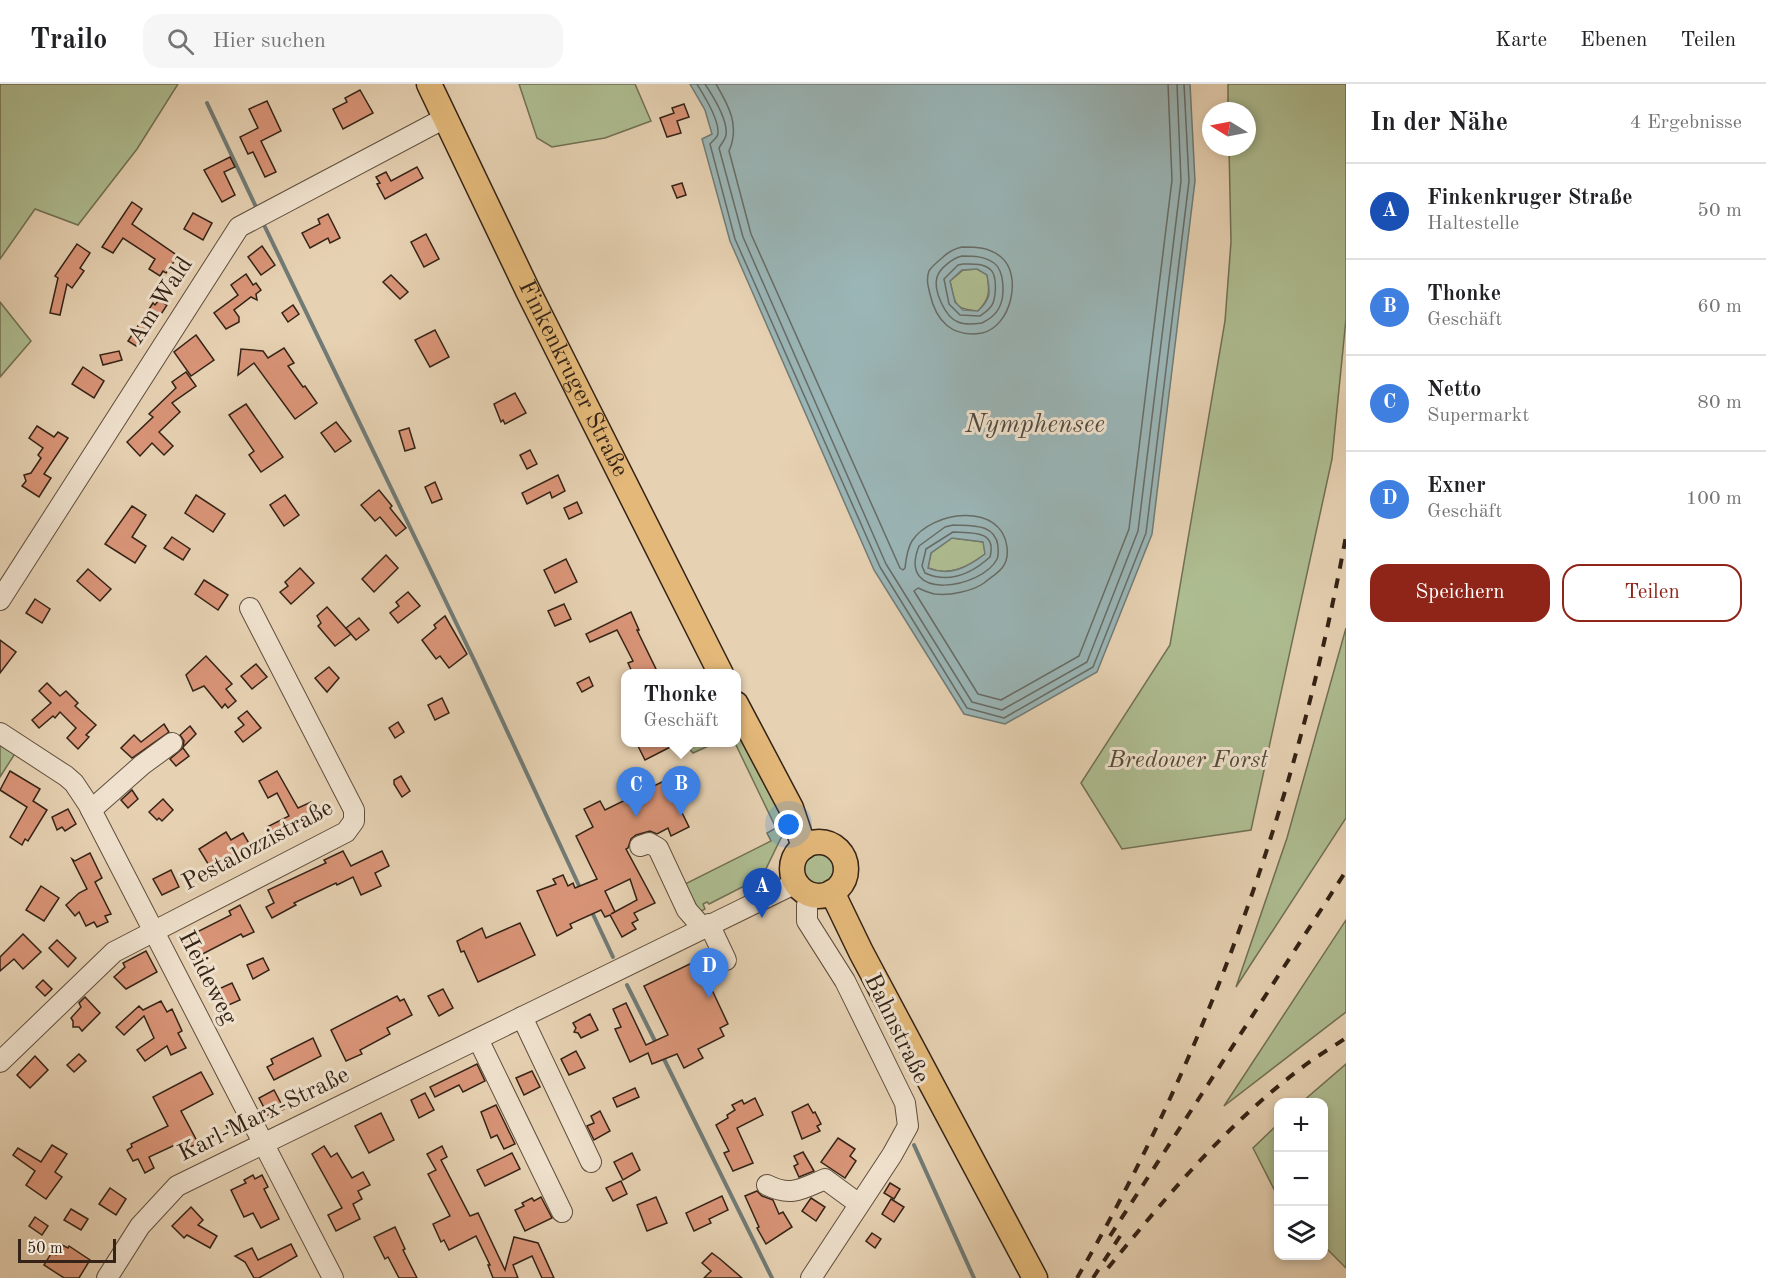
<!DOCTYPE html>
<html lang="de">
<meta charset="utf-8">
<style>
:root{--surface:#fff;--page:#f6f6f6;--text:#202124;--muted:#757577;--line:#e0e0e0;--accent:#8f2418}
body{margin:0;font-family:"Old Standard TT",serif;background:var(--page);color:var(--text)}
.controls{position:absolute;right:18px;bottom:18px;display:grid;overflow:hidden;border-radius:12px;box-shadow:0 3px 9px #0003}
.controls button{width:54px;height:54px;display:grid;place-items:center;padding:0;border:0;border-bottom:2px solid var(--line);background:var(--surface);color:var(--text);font:30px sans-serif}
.compass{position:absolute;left:1202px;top:18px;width:54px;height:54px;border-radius:50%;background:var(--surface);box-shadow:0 3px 9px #0003;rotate:280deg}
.scale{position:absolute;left:18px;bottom:15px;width:98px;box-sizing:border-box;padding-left:6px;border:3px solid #342316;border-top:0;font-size:16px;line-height:21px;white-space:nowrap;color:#342316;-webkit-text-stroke:4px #efe1cd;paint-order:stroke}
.you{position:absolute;left:789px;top:741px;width:21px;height:21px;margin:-15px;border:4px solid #fff;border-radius:50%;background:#1a73e8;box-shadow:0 0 0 9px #1a73e833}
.badge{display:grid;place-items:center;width:39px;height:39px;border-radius:50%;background:var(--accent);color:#fff;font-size:20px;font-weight:700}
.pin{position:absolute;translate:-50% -50px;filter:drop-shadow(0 2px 3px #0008)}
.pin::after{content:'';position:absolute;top:32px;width:21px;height:18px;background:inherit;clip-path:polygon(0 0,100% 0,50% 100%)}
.popup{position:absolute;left:621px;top:585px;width:120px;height:78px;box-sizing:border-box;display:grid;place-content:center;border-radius:12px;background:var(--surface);filter:drop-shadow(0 2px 4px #0005);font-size:20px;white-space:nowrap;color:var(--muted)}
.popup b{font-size:22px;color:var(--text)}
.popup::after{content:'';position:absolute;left:50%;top:100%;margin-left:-12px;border:12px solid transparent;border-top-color:var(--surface)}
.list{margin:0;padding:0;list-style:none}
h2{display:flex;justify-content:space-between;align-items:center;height:78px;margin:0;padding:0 24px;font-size:26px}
h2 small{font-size:20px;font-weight:400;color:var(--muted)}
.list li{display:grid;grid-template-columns:39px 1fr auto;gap:18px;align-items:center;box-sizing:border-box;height:96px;padding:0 24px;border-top:2px solid var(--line)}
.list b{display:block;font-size:22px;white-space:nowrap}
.list p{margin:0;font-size:20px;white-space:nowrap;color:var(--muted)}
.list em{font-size:20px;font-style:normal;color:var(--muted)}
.actions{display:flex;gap:12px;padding:18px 24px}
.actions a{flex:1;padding:14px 0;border:2px solid var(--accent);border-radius:18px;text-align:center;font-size:21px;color:var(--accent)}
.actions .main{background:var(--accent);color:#fff}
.icon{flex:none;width:33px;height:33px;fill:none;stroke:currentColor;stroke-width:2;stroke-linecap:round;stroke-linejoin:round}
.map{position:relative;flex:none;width:1346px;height:1194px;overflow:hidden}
header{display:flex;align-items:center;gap:36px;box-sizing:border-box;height:84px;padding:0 30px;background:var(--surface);border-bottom:2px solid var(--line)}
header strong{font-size:28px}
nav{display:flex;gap:33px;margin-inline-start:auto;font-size:21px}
.search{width:420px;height:54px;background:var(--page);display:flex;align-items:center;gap:15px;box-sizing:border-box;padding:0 21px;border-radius:18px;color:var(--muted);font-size:22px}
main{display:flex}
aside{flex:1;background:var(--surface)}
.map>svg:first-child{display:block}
</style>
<header>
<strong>Trailo</strong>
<div class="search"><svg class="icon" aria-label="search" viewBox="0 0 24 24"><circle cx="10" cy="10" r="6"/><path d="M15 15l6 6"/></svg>Hier suchen</div>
<nav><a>Karte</a><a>Ebenen</a><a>Teilen</a></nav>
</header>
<main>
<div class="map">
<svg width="1346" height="1194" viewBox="0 0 1346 1194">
<rect width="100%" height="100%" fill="#e6d1b2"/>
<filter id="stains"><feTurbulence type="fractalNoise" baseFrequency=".00333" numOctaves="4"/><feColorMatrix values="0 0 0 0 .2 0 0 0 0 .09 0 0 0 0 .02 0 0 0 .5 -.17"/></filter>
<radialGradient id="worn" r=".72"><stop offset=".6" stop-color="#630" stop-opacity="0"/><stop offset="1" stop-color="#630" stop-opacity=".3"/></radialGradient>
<g fill="#aebd91" stroke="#717054" stroke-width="1.5">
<path d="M0,0H178L137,65L78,141L35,125L0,175Z"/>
<path d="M519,0H635L651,37L605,54L552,63L537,54Z"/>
<path d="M1228,0H1346V235L1332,375L1251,746L1122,765L1081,699L1170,561L1225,237L1231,158L1229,63H1247V27H1228Z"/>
<path d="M977,185L987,190C990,207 990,215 978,227C953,225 955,220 950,197L963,186Z"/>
<path d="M0,218L31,257L0,293Z"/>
<path d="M952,454L984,458L985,470C967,483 950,493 928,484L931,469Z"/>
<path d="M1346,544V734L1236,903L1287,754Z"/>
<path d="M737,637L793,744L781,754L762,793L709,820L707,818L703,820L705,825L700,828L685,800L771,757L767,749L776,744L735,659L736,658Z"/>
<path d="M0,658L16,668L0,693Z"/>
<path d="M691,659V658L715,659L693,669L687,662Z"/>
<circle cx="819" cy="786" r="20"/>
<path d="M1346,836V928L1224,1022Z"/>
<path d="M1346,980V1184L1324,1162V1018H1302Z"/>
<path d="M1278,1040V1113L1253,1064Z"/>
</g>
<path fill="#9ab5b6" stroke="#717b76" stroke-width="1.5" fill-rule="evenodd" d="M690,0H1190L1195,97L1152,450L1097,588L1005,640L964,630L874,486L730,157L702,55L712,50L705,26ZM977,185L987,191C990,208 992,214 978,227L963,226L955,218L950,197L962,186ZM952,454L983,458L985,470C968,483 950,493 928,484L931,469Z"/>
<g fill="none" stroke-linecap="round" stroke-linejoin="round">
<g stroke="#676c66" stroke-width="1.5">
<path d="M697,0C704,12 719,35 718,49C718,54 712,57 710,60L735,155L880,483L967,624L1004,634L1093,583L1146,449L1189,97L1184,0"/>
<path d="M705,0C713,12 728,37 726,51C725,56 721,60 719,64L743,153L886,480L972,618L1002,626L1087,578L1138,447L1181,97L1177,0"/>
<path d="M716,0C729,22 740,42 729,67L751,150L900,484L903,486L905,484C906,475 907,465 912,457C931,427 1001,417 1007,463C1008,471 1007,478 1002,484C997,490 990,494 984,499C973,507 949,512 935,510C929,509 923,506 918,504L914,507L978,610L1001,616L1079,572L1129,445L1172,96L1168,0"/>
<path d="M962,163C976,163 989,163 1001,173C1023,191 1011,243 982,249C952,254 936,237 930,210C928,202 926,195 929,187C932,182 937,178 942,174C948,168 953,165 962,163Z"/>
<path d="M962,172C974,172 984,172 994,179C1005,187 1005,213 999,224C996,230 988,236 982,239C975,240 965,241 958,238C945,233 933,206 937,193C940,184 953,174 962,172Z"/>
<path d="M963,180C972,180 983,179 991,186C997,192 996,211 993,219C991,225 984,229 980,232L960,231L949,220L944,195L958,181Z"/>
<path d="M953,441C971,442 995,439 998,462C998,466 999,471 997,475C983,504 896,520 919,462L945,443Z"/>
<path d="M953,448C972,449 997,446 990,473C971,490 949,500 925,489L922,482L926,465Z"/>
</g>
<g stroke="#717b76" stroke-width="4">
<path d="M207,19L256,123"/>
<path d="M265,143L476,580L581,806"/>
<path d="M591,826L613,873"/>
<path d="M627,901L656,959"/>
<path d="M662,971L772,1194"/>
<path d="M914,1061L974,1194"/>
</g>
</g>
<g fill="#d99477" stroke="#342316" stroke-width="1.5" fill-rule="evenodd">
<path d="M360,6L373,29L343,45L333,25L347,18L345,14Z"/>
<path d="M267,17L281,47L261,57L276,88L265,93L253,68L248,70L240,53L258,44L249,25Z"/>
<path d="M684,20L689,33L677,37L681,49L667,53L660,34L674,29L672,24Z"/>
<path d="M230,73L235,83L224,88L235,111L222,118L204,86Z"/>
<path d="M417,83L423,94L385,115L377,100L380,99L376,93L386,88L391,97Z"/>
<path d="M682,99L686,111L677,114L672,102Z"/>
<path d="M132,118L142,125L132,140L178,172L166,189L163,187L160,192L149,185L155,175L123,154L113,169L102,163Z"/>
<path d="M193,129L212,139L203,156L184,145Z"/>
<path d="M328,130L340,154L330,159L328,154L310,164L302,149L320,140L318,135Z"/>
<path d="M426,150L439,175L424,183L411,158Z"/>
<path d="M77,160L90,169L80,184L84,187L72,204L67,200L60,231L50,229L58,194L55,192Z"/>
<path d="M262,162L275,181L261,191L248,173Z"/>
<path d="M246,190L253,201L256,199L261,206L256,210L257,216L251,213L234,226L239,233V238L226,245L214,229L238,211L231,201Z"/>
<path d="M391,191L408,208L400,215L383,198Z"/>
<path d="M159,216L167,221L156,238L153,236L136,262L128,257L153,219L155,221Z"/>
<path d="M293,221L299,230L288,238L282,229Z"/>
<path d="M435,246L449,273L430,283L415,256Z"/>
<path d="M196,251L214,276L191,292L174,268Z"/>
<path d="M284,264L294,279L288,282L303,303L305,302L317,319L295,335L254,279L238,291L241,265L263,267L268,274Z"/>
<path d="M119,267L122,276L103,281L100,271Z"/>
<path d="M83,283L104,297L94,314L72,300Z"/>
<path d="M186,288L196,302L172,319L180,328L159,348L173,362L164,371L152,359L140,372L127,358L153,333L149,330L176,304L172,298Z"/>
<path d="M515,309L526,329L505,340L503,336L501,338L494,320Z"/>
<path d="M246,320L283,373L261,388L249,371L254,367L229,331Z"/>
<path d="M336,338L351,357L335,368L321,349Z"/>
<path d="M37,342L54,353L58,348L68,354L44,390L51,394L39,413L22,402L26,397L24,391L31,389L41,374L38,371L43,364L29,354Z"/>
<path d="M409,344L415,364L405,367L399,347Z"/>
<path d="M530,366L537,380L527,385L520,371Z"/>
<path d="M558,391L565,407L552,414L550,408L527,420L522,409Z"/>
<path d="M435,398L442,415L432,419L425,403Z"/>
<path d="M379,406L392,422L390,424L406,444L396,452L380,433L375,437L361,421Z"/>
<path d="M196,411L225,430L213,448L185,429Z"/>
<path d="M285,411L299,431L284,442L270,421Z"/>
<path d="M577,418L582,429L569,435L564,424Z"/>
<path d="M132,422L146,431L132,453L146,462L135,479L105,460Z"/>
<path d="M172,453L190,465L183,476L164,464Z"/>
<path d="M386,471L398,484L374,508L362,495Z"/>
<path d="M566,475L577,498L555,509L544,486Z"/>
<path d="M300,484L314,499L291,520L280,508L288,502L285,498Z"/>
<path d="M88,485L111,505L100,517L77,497Z"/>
<path d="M204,496L228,511L218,526L195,510Z"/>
<path d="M408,508L420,522L398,539L390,529L399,522L396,518Z"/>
<path d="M35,515L50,525L42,539L26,529Z"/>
<path d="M564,520L571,535L555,542L548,527Z"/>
<path d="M327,523L351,550L335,562L318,542L321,539L317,532Z"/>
<path d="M631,528L639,546H637L656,585L647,590H633L628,579L633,577L617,546L590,558L586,550Z"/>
<path d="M445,532L467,570L449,584L440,572L436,575L422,556L436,544L434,541Z"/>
<path d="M359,534L369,546L356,556L346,544Z"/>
<path d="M0,556L16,568L0,589Z"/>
<path d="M206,572L232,600L226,605L236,617L228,624L225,620L222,624L204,602L193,607L186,591Z"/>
<path d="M256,580L267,593L252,605L241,592Z"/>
<path d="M329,583L339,594L327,608L315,594Z"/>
<path d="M589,593L593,602L582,608L577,599Z"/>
<path d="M47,599L60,612L66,607L78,619L75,622L96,641L86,651L89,653L78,665L67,654L76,644L60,628L55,634L53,632L39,644L32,636L51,619L39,607Z"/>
<path d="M442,614L449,629L435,636L428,621Z"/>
<path d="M247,627L261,644L243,658L235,648L244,641L238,634Z"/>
<path d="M398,638L404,648L395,654L389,644Z"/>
<path d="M164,640L169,648L132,674L121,664L134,651L141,658Z"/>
<path d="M190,642L196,650L183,663L184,657L180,651Z"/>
<path d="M636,658H680L645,676Z"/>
<path d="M183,664L189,672L176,682L170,675Z"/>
<path d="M10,687L40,705L33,717L47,726L28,757L25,755L22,761L10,753L27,723L0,706Z"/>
<path d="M277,687L298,724L311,718L324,724L328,731L292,749L293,751L272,762L262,761L270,748L267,743L289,732L277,709L268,714L259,697Z"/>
<path d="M401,692L410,707L402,713L394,700V696Z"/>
<path d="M666,696L689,743L671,752L668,744L657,750L650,747L636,751L631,755L628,764L626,765L655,819L634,829L638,836L632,839L636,845L622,853L610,831L605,833L601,826L570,840L572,844L557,852L537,807L556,800L553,795L563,791L568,802L573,799L575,804L597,795L576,752L593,743L584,725L600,717L605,726ZM630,795L637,816L611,830L615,828L605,807Z"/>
<path d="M132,706L138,715L128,724L121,716Z"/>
<path d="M163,715L173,726L162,737L159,734L157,736L149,728Z"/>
<path d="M68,725L76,740L65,747L62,743L57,746L52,733Z"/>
<path d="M226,748L231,756L243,749L254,768L245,773L241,765L210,783L199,765Z"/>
<path d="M343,767L351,782L382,767L389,782L375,789L381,802L361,811L353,793L337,801L336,799L294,819L296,821L272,834L266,823L274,819L268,806L326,779L324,776Z"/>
<path d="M90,769L102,794L95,798L111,830L105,832L108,838L97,843L94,838L86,842L79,828L75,832L66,821L79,809L87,805L72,775L75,777Z"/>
<path d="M171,786L179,803L162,811L153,795Z"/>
<path d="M41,802L59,814L44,837L26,826Z"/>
<path d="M240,821L254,848L243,853L241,850L193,875L183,855L231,831L229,827Z"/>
<path d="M520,839L535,871L478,898L464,867L461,868L457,857L482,844L486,854Z"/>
<path d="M23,850L41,868L23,885L14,875L0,887V873Z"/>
<path d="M57,856L76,874L68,883L49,864Z"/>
<path d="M146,867L157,888L126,905L114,893L125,883L123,879Z"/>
<path d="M263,874L269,886L253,895L247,881Z"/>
<path d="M698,876L728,940L720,944L724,952L698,965L703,974L684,984L677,970L652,980L648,969L630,978L615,945L621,943L613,925L626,919L646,961L668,951L644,902Z"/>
<path d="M43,896L52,905L45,912L36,903Z"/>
<path d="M232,899L240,916L222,924L214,907Z"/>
<path d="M443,905L453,924L439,932L428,912Z"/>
<path d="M397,912L400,917L404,915L412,931L387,944L390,950L360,966L362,970L346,977L331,946Z"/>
<path d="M85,913L100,929L82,947L79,943H73V937L71,934L81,923L79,919Z"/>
<path d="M161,917L167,928L172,925L182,947L178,949L186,964L171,971L167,962L145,977L137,966L154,954L144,932L124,951L116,943L139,922L143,926Z"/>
<path d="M590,930L598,946L581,954L578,949L574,948L576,944L573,939Z"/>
<path d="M313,954L321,972L274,996L267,983L273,980L271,975Z"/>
<path d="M576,967L585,984L569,991L561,975Z"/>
<path d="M79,970L86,977L74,988L67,981Z"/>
<path d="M35,972L48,986L30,1004L17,991Z"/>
<path d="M477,980L485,997L463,1008L459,1001L435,1013L430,1003Z"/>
<path d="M532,987L540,1003L524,1011L516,994Z"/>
<path d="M201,988L213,1010L181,1027L198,1059L181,1068L177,1060L149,1073L154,1084L145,1089L138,1075L133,1077L127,1066L132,1063L131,1060L168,1042L153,1013Z"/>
<path d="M635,1004L639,1013L617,1023L613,1014Z"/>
<path d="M274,1006L284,1025L269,1033L259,1014Z"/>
<path d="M425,1009L434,1026L419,1034L411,1016Z"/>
<path d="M755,1014L763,1031L737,1044L753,1079L733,1087L724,1069L729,1067L716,1041L728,1034L727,1031L735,1026L732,1021L742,1016L744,1020Z"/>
<path d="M808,1020L813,1029L815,1028L821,1040L817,1042L820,1047L802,1055L792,1028Z"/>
<path d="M496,1021L515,1060L504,1065L497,1051L491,1054L481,1028Z"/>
<path d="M600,1027L610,1047L594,1056L587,1042L594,1039L591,1032Z"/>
<path d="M381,1029L394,1056L369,1069L355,1042Z"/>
<path d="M235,1036L240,1046L231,1051L226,1041Z"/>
<path d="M838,1054L855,1065L850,1072L856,1077L845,1094L821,1078Z"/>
<path d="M52,1061L67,1070L55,1088L62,1093L46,1115L26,1101L35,1087L13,1071L18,1064L41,1078Z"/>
<path d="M324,1062L331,1073L337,1069L352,1094L363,1088L370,1101L358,1107L362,1115L353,1120L360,1135L336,1147L328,1131L342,1124L312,1070Z"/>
<path d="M442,1062L447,1073L441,1076L470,1132L478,1129L505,1186L514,1153L538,1159L554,1194H542L532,1172L513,1181L518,1194H493L488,1181H490L476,1152L449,1166L444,1156L441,1158L433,1140L450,1132L428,1090L436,1086L427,1070Z"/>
<path d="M803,1068L814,1087L799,1093L794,1082L798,1080L794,1072Z"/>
<path d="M512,1069L520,1085L485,1102L477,1086Z"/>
<path d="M632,1069L640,1086L623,1096L614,1078Z"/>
<path d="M253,1091L255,1095L262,1091L268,1103L264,1105L279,1135L261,1144L253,1129L244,1133L231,1106L246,1099L244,1096Z"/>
<path d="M621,1097L627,1110L613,1117L606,1104Z"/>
<path d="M890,1099L900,1105L894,1115L884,1109Z"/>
<path d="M110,1104L126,1115L116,1131L99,1120Z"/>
<path d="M757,1107L762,1112L773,1116L779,1130L783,1128L792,1143L766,1160L757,1144L759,1143L745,1112Z"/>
<path d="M722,1112L728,1126L709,1135L711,1139L694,1147L686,1129Z"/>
<path d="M541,1113L552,1134L525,1147L515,1126L524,1122L522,1119L532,1114L534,1117Z"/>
<path d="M656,1113L667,1139L647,1147L637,1121Z"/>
<path d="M811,1114L825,1123L816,1137L802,1127Z"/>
<path d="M891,1115L904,1123L894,1138L882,1130Z"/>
<path d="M191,1123L203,1136L198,1141L217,1152L210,1164L187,1151L184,1154L172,1142Z"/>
<path d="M71,1125L88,1135L81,1146L64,1136Z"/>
<path d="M35,1133L48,1142L42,1151L29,1142Z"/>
<path d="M395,1143L405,1165L403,1166L417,1194H399L388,1173L385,1175L374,1153Z"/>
<path d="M872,1149L881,1155L875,1164L866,1157Z"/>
<path d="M291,1160L297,1172L259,1194H254L245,1178L235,1172L252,1164L258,1176Z"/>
<path d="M62,1161L68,1164L69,1162L90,1176L79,1194H64L44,1181L52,1168L56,1171Z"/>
<path d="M712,1169L720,1175L742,1194H704L711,1187L702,1179Z"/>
</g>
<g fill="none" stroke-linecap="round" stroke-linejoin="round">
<defs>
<g id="minor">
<path d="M0,516L239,143L445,34"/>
<path d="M0,649L66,692L74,699L88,720L333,1194"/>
<path d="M91,726L142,681L172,659"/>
<path d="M640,762L649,759L658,764L687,826L702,843"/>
<path d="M709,840L726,876"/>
<path d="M522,933L591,1078"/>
<path d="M478,955L562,1128"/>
<path d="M0,978L114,868L346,748L354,737V726L250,524"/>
<path d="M767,1101C791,1113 802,1105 825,1095L859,1120"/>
<path d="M107,1194L140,1142L177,1102L796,799"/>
<path d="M811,1194L892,1071L908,1042L905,1019L845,897L807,837V821L815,811"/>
</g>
<g id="major">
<path id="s1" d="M429,0L529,209L721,590"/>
<path d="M736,620L791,724L804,763"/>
<circle cx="819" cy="785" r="27"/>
<path d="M832,808L861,868L1035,1194"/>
</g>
</defs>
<use href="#minor" stroke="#604e3d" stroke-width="22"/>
<use href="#major" stroke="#342316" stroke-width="27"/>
<use href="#minor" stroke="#efe1cd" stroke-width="20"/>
<use href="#major" stroke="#e3b879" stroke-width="24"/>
<g stroke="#342316" stroke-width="4" stroke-dasharray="10 10" stroke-linecap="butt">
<path d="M1110,1152L1346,787"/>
<path d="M1108,1184C1166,1113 1226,1041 1300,985C1314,974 1331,964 1346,954"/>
<path d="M1077,1194C1210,965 1298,712 1346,452"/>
<path d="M1093,1194L1124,1146"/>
</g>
</g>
<g text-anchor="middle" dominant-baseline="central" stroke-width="6" stroke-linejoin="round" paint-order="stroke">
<g font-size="24" fill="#342316" stroke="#efe1cd">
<text transform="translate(161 217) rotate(-57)">Am Wald</text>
<text stroke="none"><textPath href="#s1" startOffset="328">Finkenkruger Straße</textPath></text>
<text transform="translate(258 762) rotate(-28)">Pestalozzistraße</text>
<text transform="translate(207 894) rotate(63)">Heideweg</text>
<text transform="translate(896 945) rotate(64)">Bahnstraße</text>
<text transform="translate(264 1031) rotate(-26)">Karl-Marx-Straße</text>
</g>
<g font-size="24" font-style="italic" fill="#524a35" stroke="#efe1cd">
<text x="1188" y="677">Bredower Forst</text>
</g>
<g font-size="26" font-style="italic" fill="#4e483e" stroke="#efe1cd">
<text x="1035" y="341">Nymphensee</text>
</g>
</g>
<rect width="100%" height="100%" filter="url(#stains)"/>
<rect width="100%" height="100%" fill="url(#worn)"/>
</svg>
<div class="controls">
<button>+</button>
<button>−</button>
<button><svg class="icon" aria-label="layers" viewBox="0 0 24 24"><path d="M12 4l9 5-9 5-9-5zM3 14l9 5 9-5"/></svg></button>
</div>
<svg class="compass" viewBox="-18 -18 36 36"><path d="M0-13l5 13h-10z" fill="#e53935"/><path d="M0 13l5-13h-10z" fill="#757577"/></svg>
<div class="scale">50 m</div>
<div class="you"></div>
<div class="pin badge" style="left:762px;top:834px;background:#1a4fb4">A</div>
<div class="pin badge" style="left:681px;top:732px;background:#3f7fe0">B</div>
<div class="popup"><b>Thonke</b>Geschäft</div>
<div class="pin badge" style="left:636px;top:733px;background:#3f7fe0">C</div>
<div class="pin badge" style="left:709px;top:914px;background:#3f7fe0">D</div>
</div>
<aside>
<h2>In der Nähe<small>4 Ergebnisse</small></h2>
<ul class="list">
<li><span class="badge" style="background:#1a4fb4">A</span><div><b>Finkenkruger Straße</b><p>Haltestelle</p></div><em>50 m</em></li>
<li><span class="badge" style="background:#3f7fe0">B</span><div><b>Thonke</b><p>Geschäft</p></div><em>60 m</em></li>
<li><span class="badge" style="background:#3f7fe0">C</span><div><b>Netto</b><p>Supermarkt</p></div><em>80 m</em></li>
<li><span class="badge" style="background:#3f7fe0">D</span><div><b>Exner</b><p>Geschäft</p></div><em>100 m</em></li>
</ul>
<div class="actions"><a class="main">Speichern</a><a>Teilen</a></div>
</aside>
</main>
